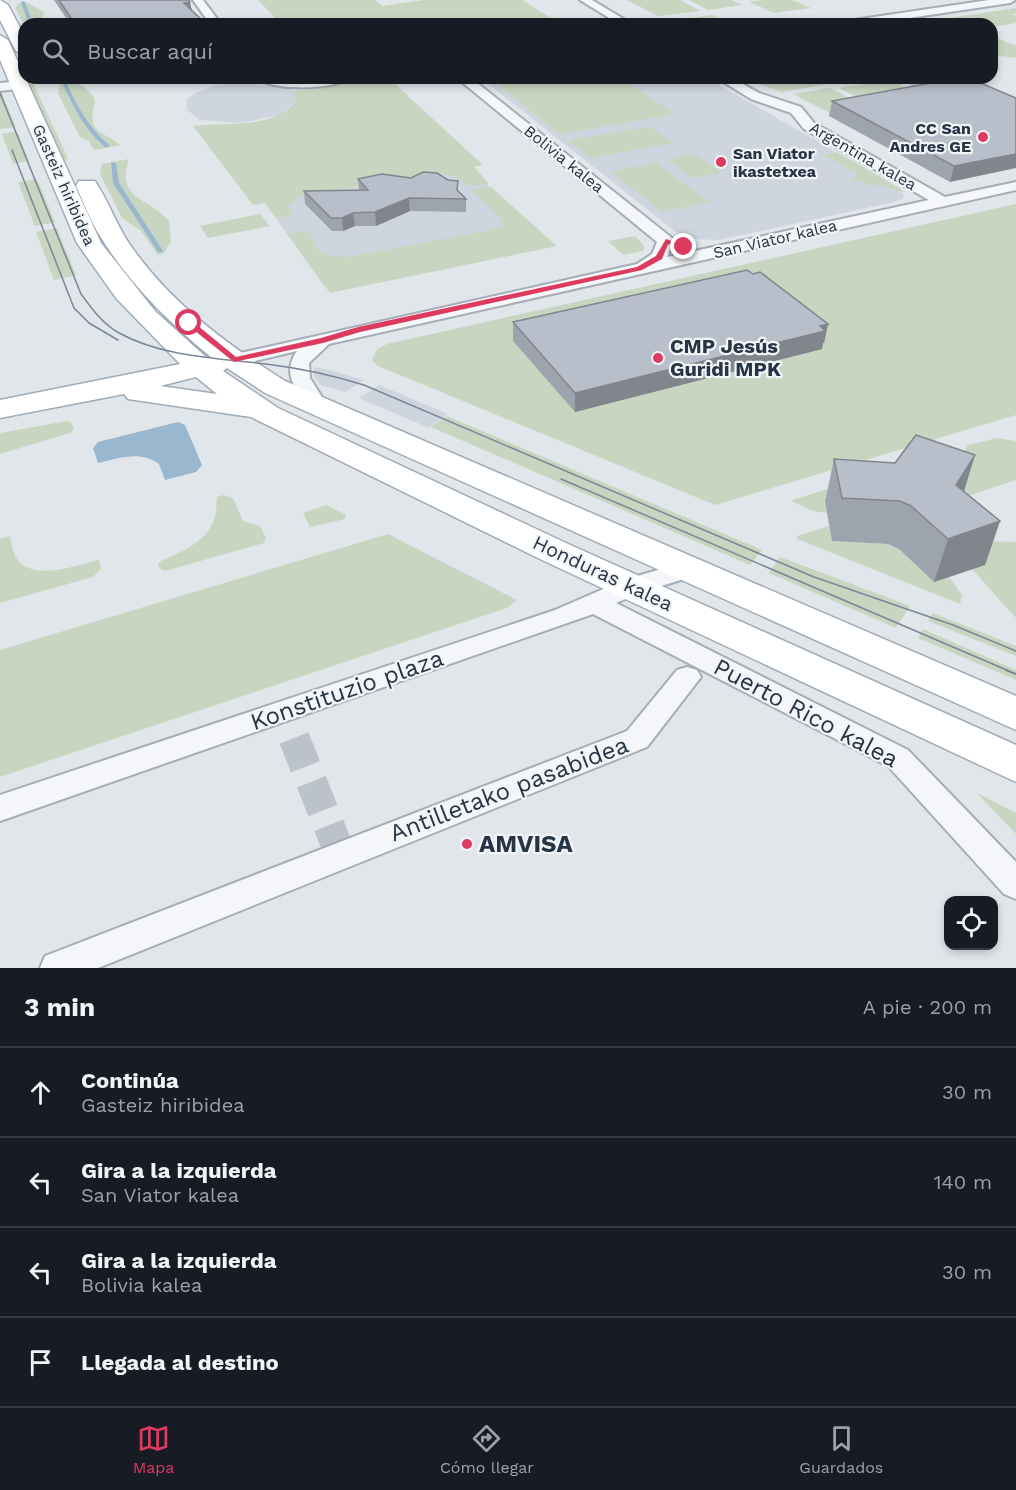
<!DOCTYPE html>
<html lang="es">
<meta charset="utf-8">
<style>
:root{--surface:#171b24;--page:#242831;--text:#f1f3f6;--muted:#9ea1a6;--line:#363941;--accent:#dd3a5f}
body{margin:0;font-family:"Work Sans",sans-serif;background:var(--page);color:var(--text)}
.controls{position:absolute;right:18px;bottom:18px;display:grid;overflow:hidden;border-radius:12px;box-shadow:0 3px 9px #0003}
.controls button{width:54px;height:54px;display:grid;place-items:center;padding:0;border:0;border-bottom:2px solid var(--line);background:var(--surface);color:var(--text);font:30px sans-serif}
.stop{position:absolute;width:18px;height:18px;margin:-14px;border:4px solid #dd3a5f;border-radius:50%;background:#fff}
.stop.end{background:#dd3a5f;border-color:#fff;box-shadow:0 2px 6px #0008}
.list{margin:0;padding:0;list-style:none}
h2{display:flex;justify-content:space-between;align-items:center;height:78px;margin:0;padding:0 24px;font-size:26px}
h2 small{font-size:20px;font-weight:400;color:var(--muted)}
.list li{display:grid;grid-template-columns:39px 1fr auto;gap:18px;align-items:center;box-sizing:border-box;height:90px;padding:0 24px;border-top:2px solid var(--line)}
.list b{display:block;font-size:22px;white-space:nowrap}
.list p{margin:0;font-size:20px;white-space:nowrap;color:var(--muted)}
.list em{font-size:20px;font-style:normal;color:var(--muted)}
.icon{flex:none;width:33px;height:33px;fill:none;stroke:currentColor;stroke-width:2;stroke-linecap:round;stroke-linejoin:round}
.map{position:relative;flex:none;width:1016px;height:968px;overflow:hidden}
.search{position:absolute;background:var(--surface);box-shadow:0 3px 9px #0003;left:18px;right:18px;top:18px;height:66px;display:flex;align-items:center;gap:15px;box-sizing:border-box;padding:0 21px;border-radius:18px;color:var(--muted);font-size:22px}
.sheet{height:438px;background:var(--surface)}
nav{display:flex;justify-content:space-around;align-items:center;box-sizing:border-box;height:84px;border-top:2px solid var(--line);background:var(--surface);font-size:16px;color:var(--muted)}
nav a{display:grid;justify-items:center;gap:3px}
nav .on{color:var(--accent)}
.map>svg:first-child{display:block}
</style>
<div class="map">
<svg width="1016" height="968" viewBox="0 0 1016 968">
<rect width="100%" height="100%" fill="#e1e6eb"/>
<g fill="#cfd5de">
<path d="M481,78H707L901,189L904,198L894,202L719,240L691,239L677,233Z"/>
<path d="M240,82L289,89L294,91L296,101L280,115L239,123L200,120L187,110V99L196,93L213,86Z"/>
<path d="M468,167L546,241L324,286L265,203Z"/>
<path d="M315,367L333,371L364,380L345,392L320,385L313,375Z"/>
<path d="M379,385L448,414L429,428L359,398Z"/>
</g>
<g fill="#c8d6c1">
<path d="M258,0H375L383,6L424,0H522L560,24H281Z"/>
<path d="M627,0H680L701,11L658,16Z"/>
<path d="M689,0H732L742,5L708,10Z"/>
<path d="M761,0H792L811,8L774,13L749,2Z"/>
<path d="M26,2L44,12L41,24L24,25L15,8L19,3Z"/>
<path d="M1016,8V14H1012L1016,16V23L992,27V24H910Z"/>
<path d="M712,15L729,24H672L667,21Z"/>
<path d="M992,36L1016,46V58L992,55L993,45H998L992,43Z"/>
<path d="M31,78L68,159L62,160L25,79Z"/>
<path d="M58,78C71,78 91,88 95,101C87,133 99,129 121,145L94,150L89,141L80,137L58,93L60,84Z"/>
<path d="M382,78H401L405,81L395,84L483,165L474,167L489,184L469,186C458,175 449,174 434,173L298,197L287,206L294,215L276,218L265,203L253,205L193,126C226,122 273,130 296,101L294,91Z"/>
<path d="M489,78H620L676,114L560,134Z"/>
<path d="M807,78L833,81L823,85L781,92L759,84Z"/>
<path d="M895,78H942L950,82L834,115L793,94L830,88L857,102L921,90Z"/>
<path d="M890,80L912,90L861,99L839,88Z"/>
<path d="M0,93H2L16,127L0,129Z"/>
<path d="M649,127L674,143L590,158L568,140Z"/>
<path d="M17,131L29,161L13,164L2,134Z"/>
<path d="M837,152L901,189L904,192L849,179L859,175L824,155Z"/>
<path d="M695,154L722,173L692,178L666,159Z"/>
<path d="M129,159C115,200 149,197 169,221L171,242L164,253L158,255L140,230L122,218L100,174L102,164Z"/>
<path d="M656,163L710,202L662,212L611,171Z"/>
<path d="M37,179L55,222L35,226L18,182Z"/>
<path d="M491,187L557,246L330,293L287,233L309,231L318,250L333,256L348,257L491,230L501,225V218L471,189Z"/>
<path d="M1016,204V415L715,505L378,366L372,360L377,349L387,344Z"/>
<path d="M260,214L270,226L208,238L200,226Z"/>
<path d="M57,228L76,275L54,280L36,232Z"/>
<path d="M635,236L644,246L643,251L623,255L608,241Z"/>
<path d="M447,416L762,550L750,565L431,427Z"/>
<path d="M67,421L71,422L74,429L70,433L0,454V433Z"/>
<path d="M997,438L1016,441V480L962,498L944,491L968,445Z"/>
<path d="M915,462L877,505L824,502L827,513L813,511L793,502L792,500Z"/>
<path d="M223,495L233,498L243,521L260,526L266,538L264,543L165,571L160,569L158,564L161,561C182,552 209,541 215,516C217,510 216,503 217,497Z"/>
<path d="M326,505L346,515L345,519L310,527L303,513Z"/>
<path d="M829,526L832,541L888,544L899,549L934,582L949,577L962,595L960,604L797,539V536Z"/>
<path d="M388,534L517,600L507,608L0,777V650Z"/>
<path d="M10,536C12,544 13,553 17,559C34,582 77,565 99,560L101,569L93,577L0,603V539Z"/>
<path d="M957,540L1016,542V618L972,569L985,564Z"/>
<path d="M780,557L910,606L896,628L769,573Z"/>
<path d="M933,613L1016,646V656L928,621Z"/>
<path d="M923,629L1016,670V680L918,638Z"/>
<path d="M977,793L1016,813V834Z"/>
</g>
<path fill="#99b7cf" d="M178,422L185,425L202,465L196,472L165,480L159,464C141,450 118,458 98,463L93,448L98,442Z"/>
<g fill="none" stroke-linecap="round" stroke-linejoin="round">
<g fill="#99b7cf" fill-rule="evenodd">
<path d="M23,1L25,2L33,24H29L21,2Z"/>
<path d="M60,78H64C76,104 87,126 109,145V147H105C83,128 72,104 60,78Z"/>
<path d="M111,162L116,163L119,183L163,251L162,252H158L113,183Z"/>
</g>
<path stroke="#bcc2ca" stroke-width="31" stroke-dasharray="31 16" stroke-linecap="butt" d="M294,738L337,846"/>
<defs>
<g id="street">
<path d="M193,0H203L221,24H210Z"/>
<path d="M580,0H592L632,24H619Z"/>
<path d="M989,0H1015L1010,3L869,24H842L847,21Z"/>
<path d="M257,78L292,80L349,78C335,90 271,91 257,78Z"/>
<path d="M457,78H471L672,238L674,241L667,257L929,200L804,129L791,113L751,99L717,78H732L759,93L801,107L814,123L945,197L1016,182V190L329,344L309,363L310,378L327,405L324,409H310C296,390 281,374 297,351L234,366L227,364L224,360L227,356L637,264L652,254L657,242Z"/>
<path d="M21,81L25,82V88L0,91V83Z"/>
<path d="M691,560L700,562L703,568L700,574L642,592L616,603L908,750L1016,862V899L1004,894L888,766L593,614L0,821V795L555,610L624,580Z"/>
<path d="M687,667L697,670L701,677L647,747L98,968H40L45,956L627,731L677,670Z"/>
</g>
<g id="primary">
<path d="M0,0L8,5L24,35V56L16,51L0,20Z"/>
<path d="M0,35L8,40L101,243L155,311L207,358L211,357C168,322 129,283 100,236C90,220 84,203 76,186L79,181H95C110,203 117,228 133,249C172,304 229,346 285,381L1016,696V730L265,393L227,368L223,371L226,373L278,408L566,543L1016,745V782L540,559L251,417L128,399L124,394L0,418V400L180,364L116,298L77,243L0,60ZM196,377L217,394L160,386Z"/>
</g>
</defs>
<use href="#street" stroke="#a5adb6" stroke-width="4"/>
<use href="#primary" stroke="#9fabb8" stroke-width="3"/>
<use href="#street" fill="#f5f6f9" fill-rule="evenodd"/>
<use href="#primary" fill="#fff" fill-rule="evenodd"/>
<g stroke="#798697" stroke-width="1.5">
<path d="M0,93L81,294C92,309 102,323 119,333C163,357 217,358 266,364C299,368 332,375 364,385L814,577L953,625L1016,651"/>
<path d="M12,150L74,308L89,323L118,340"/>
<path d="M561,479L1009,671"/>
</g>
<path stroke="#798697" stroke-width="2" d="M1006,670L1016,674"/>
</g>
<g fill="#9ea4ae">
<path d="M54,0H189L192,10L206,24H70Z"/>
<path d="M1016,98L950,182L829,116L832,101Z"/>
<path d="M411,178L458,181V191L466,199V212L410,211L376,226H355L343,231H332L305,204L304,191H359L358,179Z"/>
<path d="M513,322L828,324L824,343H823L822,349L575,412L513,341Z"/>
<path d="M834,459L895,463L964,491L1000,521L985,565L934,582L899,549L888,544L832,541L825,502Z"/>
</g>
<g fill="#81868d">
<path d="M190,2L192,14L184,3Z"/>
<path d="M1016,154V168L950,182L954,166Z"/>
<path d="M409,198L410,211L376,226L375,212Z"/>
<path d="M353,213L355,226L343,231L342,218Z"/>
<path d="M828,324L824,343H823L822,349L575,412V393Z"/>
<path d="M975,455L962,498L956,485Z"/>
<path d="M1000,521L985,565L934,582L948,539Z"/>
</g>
<g fill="#b8bfca" stroke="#81868d" stroke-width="1.5">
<path d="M59,0H189L190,2L184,3L206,24H75Z"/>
<path d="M958,78H969L1016,98V154L954,166L832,101Z"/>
<path d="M423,172L437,173L448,180L458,181L457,190L466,199L409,198L375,212L353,213L342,218H331L304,191L368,190L358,179L382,174L411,178Z"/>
<path d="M747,270L753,274L760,272L828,324L820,326L825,331L575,393L513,322Z"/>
<path d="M916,435L975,455L956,485L1000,521L948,539L911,506L900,501L842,498L834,459L895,463Z"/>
</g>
<path fill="#dd3a5f" d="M666,239L687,247L684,249L668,244L662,259L642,270L360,332L323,343L234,362L185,323L192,321L236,357L321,338L358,327L637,267L656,256Z"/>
<g fill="#dd3a5f" stroke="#f1f5f8" stroke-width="2">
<circle cx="983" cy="137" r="6"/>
<circle cx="721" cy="162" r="6"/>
<circle cx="658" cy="358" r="6"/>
<circle cx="467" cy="844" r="6"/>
</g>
<g text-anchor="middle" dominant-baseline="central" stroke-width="4.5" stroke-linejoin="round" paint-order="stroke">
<g font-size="16" font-weight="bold" fill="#273445" stroke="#f1f5f8" text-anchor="end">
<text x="971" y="128">CC San<tspan x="971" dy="18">Andres GE</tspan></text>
<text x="733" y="153" text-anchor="start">San Viator<tspan x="733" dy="18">ikastetxea</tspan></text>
</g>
<g font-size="16" fill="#273445" stroke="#f1f5f8">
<text transform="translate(863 156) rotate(30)">Argentina kalea</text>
<text transform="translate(564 159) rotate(39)">Bolivia kalea</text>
<text transform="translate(64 185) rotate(66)">Gasteiz hiribidea</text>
<text transform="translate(775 239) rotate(-13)">San Viator kalea</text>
</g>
<g font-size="20" font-weight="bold" fill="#273445" stroke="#f1f5f8" text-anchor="start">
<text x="670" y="346">CMP Jesús<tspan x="670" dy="23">Guridi MPK</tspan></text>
</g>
<g font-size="20" fill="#273445" stroke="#f1f5f8">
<text transform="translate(603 573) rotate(25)">Honduras kalea</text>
</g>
<g font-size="24" fill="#273445" stroke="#f1f5f8">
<text transform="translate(347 690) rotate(-19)">Konstituzio plaza</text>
<text transform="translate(806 713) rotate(28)">Puerto Rico kalea</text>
<text transform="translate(509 789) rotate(-21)">Antilletako pasabidea</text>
</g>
<g font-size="24" font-weight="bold" fill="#273445" stroke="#f1f5f8" text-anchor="start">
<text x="479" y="844">AMVISA</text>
</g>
</g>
</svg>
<div class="controls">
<button><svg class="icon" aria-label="locate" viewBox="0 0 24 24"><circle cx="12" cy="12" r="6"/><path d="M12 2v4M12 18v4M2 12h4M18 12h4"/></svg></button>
</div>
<div class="stop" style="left:189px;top:323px"></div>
<div class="stop end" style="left:684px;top:247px"></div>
<div class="search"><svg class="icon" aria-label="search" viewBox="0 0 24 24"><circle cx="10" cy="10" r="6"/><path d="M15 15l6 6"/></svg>Buscar aquí</div>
</div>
<section class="sheet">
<h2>3 min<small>A pie · 200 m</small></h2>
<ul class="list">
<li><svg class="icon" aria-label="ahead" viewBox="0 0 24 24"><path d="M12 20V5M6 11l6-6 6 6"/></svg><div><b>Continúa</b><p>Gasteiz hiribidea</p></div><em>30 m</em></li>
<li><svg class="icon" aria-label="left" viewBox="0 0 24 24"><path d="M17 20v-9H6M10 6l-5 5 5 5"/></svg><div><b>Gira a la izquierda</b><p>San Viator kalea</p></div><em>140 m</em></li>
<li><svg class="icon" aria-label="left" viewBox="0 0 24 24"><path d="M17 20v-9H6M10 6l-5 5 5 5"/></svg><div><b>Gira a la izquierda</b><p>Bolivia kalea</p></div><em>30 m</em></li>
<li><svg class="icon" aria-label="arrive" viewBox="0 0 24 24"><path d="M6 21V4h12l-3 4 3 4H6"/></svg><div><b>Llegada al destino</b></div></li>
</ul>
</section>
<nav>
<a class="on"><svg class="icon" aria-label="map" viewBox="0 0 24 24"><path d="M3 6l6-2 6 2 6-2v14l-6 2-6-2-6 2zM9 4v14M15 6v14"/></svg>Mapa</a>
<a><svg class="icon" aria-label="directions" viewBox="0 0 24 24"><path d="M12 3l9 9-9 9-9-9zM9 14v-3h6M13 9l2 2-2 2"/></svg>Cómo llegar</a>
<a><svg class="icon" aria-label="saved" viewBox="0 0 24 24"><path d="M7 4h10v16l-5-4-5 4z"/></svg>Guardados</a>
</nav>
